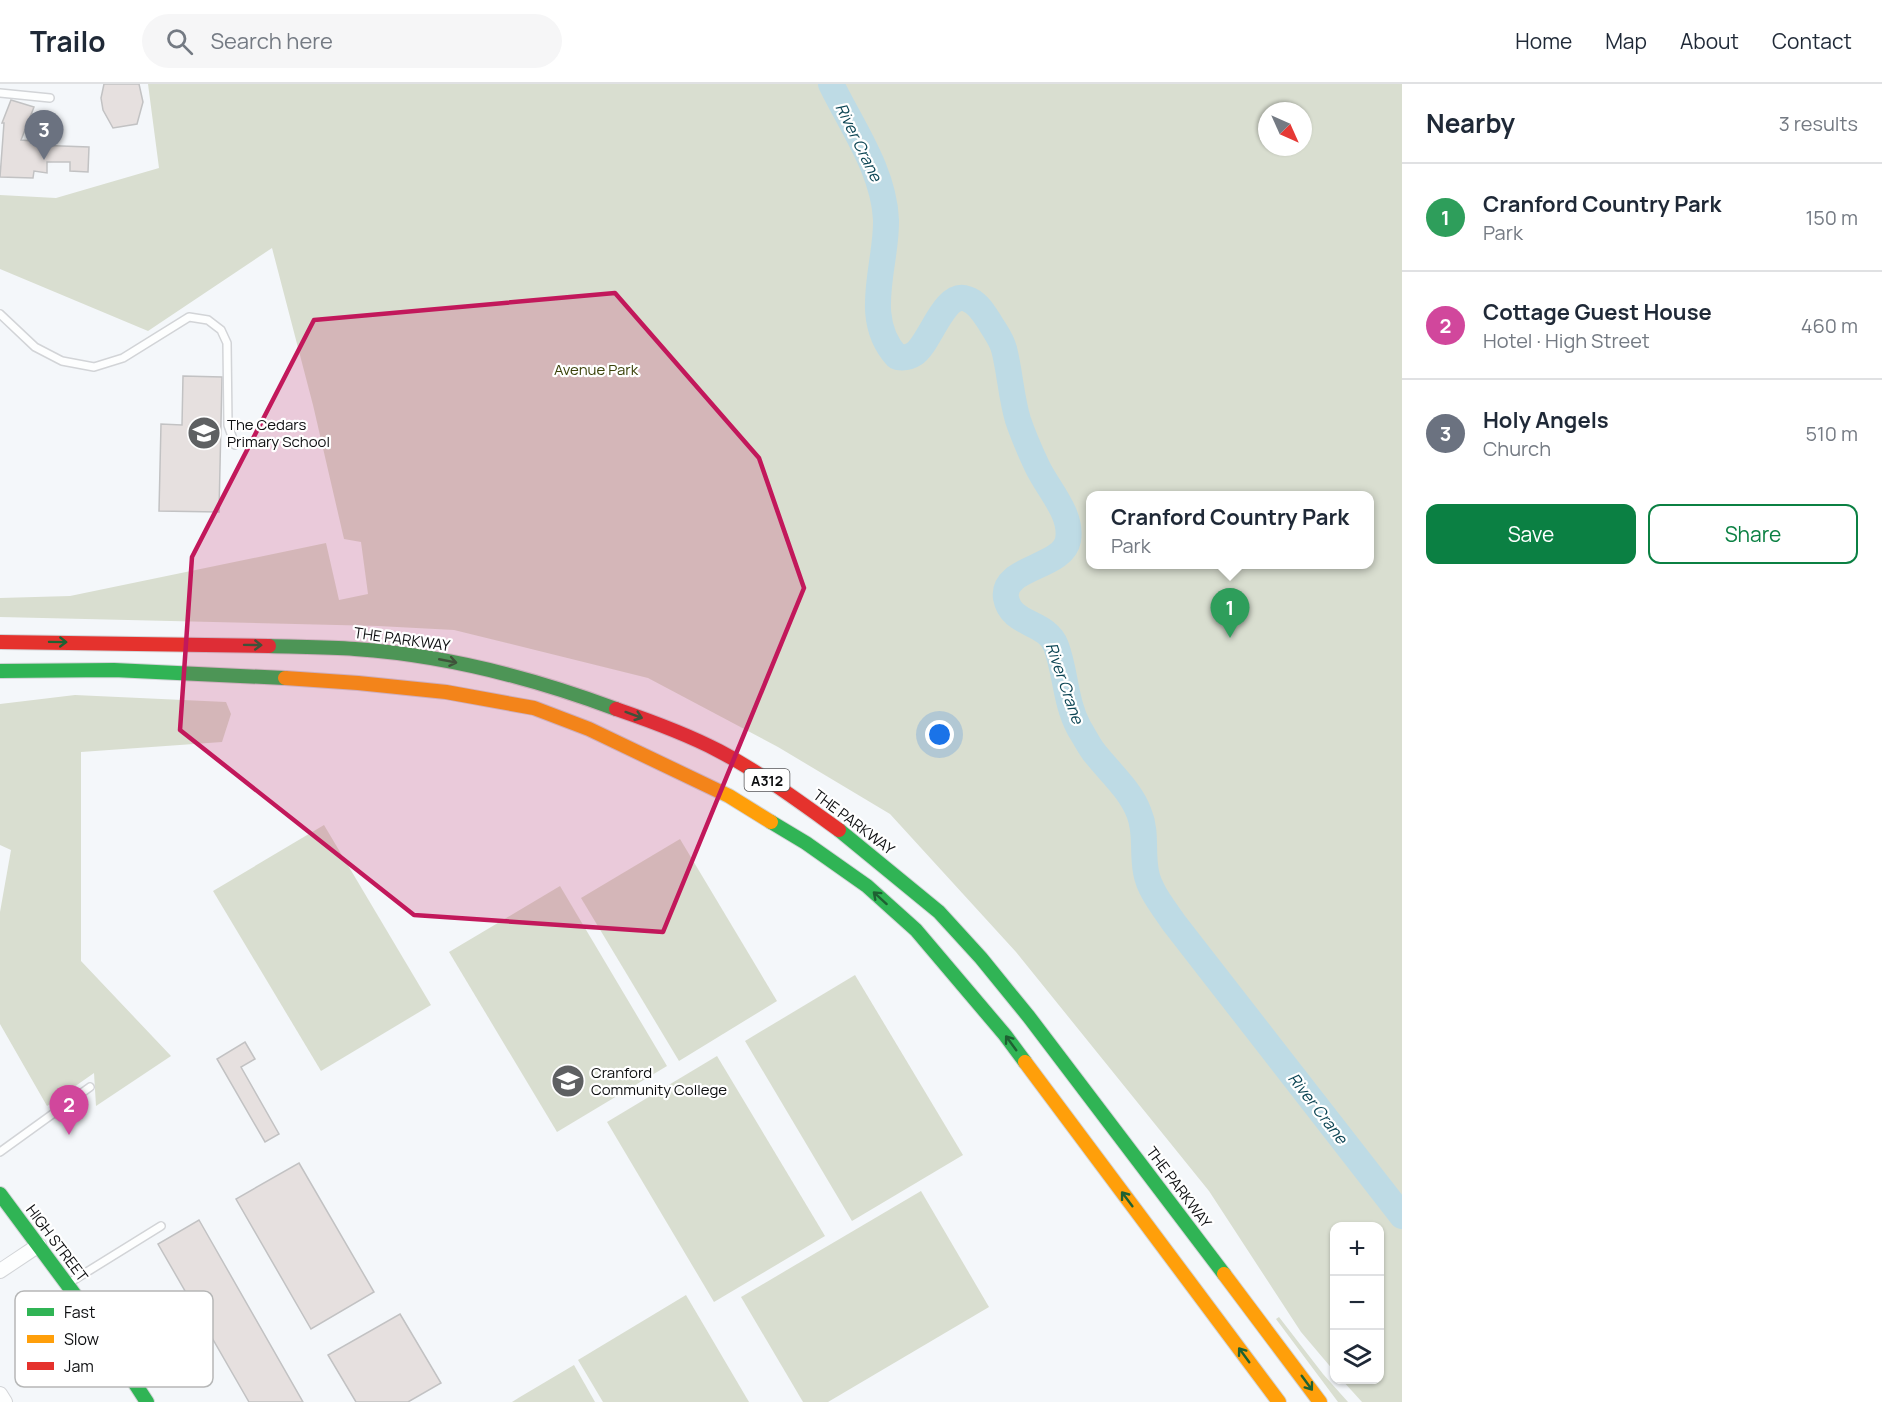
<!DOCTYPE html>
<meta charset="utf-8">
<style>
:root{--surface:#fff;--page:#f6f6f7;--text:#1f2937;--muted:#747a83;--line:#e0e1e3;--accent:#0b8043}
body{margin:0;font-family:Manrope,sans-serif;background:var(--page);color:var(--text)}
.controls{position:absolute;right:18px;bottom:18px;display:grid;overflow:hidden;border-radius:12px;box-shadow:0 2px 4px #0004}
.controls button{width:54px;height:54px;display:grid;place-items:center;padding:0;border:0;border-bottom:2px solid var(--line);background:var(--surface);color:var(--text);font:30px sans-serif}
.compass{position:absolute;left:1258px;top:18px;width:54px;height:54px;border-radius:50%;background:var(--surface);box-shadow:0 2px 4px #0004;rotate:135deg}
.you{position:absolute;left:940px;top:651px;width:21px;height:21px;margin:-15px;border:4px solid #fff;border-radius:50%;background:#1a73e8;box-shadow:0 0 0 9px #1a73e833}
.badge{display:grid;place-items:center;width:39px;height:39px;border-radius:50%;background:var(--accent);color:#fff;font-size:20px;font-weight:700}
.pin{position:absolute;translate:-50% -50px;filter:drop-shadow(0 2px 3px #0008)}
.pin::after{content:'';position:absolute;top:32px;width:21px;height:18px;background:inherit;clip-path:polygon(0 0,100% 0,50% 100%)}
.popup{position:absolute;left:1086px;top:407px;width:288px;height:78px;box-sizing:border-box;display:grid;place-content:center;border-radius:12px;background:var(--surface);filter:drop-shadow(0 2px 4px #0005);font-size:20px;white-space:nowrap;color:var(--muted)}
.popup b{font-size:22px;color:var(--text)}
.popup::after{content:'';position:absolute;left:50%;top:100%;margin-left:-12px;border:12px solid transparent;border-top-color:var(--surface)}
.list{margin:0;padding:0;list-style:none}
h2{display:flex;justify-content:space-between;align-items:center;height:78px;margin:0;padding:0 24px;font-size:26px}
h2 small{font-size:20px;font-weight:400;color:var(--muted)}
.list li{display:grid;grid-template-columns:39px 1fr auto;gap:18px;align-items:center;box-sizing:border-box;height:108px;padding:0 24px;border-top:2px solid var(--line)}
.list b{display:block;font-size:22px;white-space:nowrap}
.list p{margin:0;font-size:20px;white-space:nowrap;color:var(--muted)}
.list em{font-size:20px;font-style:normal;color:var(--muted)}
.actions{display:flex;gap:12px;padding:18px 24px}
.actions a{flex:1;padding:14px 0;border:2px solid var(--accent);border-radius:12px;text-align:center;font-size:21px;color:var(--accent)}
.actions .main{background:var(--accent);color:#fff}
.icon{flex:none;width:33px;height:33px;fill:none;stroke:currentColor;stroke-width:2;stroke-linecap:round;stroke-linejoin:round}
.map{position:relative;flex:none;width:1402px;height:1318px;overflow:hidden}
header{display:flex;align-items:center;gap:36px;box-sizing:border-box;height:84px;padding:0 30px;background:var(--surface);border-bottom:2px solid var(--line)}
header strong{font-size:28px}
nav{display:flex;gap:33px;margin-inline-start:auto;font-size:21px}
.search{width:420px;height:54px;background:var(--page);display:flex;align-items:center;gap:15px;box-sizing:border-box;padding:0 21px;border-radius:33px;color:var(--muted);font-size:22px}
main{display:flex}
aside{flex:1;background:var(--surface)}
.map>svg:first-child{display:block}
</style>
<header>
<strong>Trailo</strong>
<div class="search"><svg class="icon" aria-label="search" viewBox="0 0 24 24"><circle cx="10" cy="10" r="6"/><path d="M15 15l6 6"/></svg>Search here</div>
<nav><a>Home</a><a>Map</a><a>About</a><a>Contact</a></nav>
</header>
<main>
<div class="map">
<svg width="1402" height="1318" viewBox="0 0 1402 1318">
<rect width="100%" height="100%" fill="#f4f7fa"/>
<g fill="#d9ded0" fill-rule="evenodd">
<path d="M148,0H1402V1318H1362L1342,1296H1380V1142H1334V1287L1301,1248L1209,1107L1016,868L890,730L778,663L648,594L454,546L378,542L0,533V514L70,512L326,459L339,516L368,510L361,458L344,455L313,321L272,164L148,247L0,185V111L56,114L159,84ZM1267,27H1303V63H1267ZM1090,412H1370V480H1090Z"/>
<path d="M75,611L226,618L231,630L222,658L81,668V877L171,972L96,1022L94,989L47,1022L0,940V828L11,766L0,761V620Z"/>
<path d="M324,741L431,921L321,987L213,807Z"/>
<path d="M680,755L777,917L679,977L581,814Z"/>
<path d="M560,802L667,982L557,1048L449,868Z"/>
<path d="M855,891L963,1071L852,1137L745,957Z"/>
<path d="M717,972L825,1152L714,1218L607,1038Z"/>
<path d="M921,1107L989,1223L828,1318H803L741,1213Z"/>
<path d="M686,1211L749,1318H603L578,1276Z"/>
<path d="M1279,1233L1323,1290L1348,1318H1338L1276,1235Z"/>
<path d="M574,1281L595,1318H512L520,1313Z"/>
</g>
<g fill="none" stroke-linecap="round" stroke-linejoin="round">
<path stroke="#bedbe5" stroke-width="26" d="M831,0C852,43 884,87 886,136C887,182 861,234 897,273C903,274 908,274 914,270C930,260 944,206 967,215C977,218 983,228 989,237C994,246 1001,254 1004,265C1010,288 1011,313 1018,336C1023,351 1030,367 1037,382C1047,404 1073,430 1068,456C1063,484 1001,483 1006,514C1011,542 1047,537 1056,562C1066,589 1065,618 1079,644C1084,652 1088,660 1093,667C1109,688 1130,705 1139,729C1147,748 1142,768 1146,788C1149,806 1164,824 1174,839L1402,1132"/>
</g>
<g fill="#e6e0df" stroke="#c2c2c3" stroke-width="1.5">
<path d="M104,0H139L143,18L137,40L113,44L103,26L101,14Z"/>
<path d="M11,16L34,23L21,56L33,57L34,61L89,63L88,88L70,87V78H47V89L34,87L33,94L0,93L4,39H2Z"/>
<path d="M183,292L222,293L219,428L159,427L161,340L182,341Z"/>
<path d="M245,958L255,975L241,983L279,1050L265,1058L217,975Z"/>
<path d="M299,1079L374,1208L311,1245L236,1115Z"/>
<path d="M199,1136L303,1318H249L158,1160Z"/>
<path d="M400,1230L441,1299L408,1318H356L328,1271Z"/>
</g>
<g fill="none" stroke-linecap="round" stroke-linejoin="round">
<defs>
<g id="lane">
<path d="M0,9L50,14"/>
<path d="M0,230L35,263L62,277L94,283L123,274L189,233L208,236L221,246L227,259L228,341L235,361"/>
<path d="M0,1068L90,1003"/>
<path d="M69,1199L161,1142"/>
</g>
<g id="street">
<path d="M0,1187L39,1161"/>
<path d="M0,1310L5,1318"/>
</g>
<g id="fast">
<path d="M269,562C297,563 326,563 355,565C445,571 533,594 616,625"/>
<path d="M0,587L114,586L285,594"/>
<path d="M771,738L806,759L867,802L916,846L1005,951L1025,978"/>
<path d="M839,746L939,828L981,874L1029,933L1224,1190"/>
<path d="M0,1110L95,1238L147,1318"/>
</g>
<g id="slow">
<path d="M285,594L358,599L446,608L534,624L589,645L729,712L771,738"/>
<path d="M1025,978L1279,1318"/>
<path d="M1224,1190L1320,1318"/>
</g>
<g id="jam">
<path d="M0,558L269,562"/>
<path d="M616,625C651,637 687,650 719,667C761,689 800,718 839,746"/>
</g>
</defs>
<use href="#lane" stroke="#d2d4d7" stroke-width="10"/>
<use href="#street" stroke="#d2d4d7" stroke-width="16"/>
<use href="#fast" stroke="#d2d4d7" stroke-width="16"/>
<use href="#slow" stroke="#d2d4d7" stroke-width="16"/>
<use href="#jam" stroke="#d2d4d7" stroke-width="16"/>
<use href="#lane" stroke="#fdfefe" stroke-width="7"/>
<use href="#street" stroke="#fdfefe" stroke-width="14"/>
<use href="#fast" stroke="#30b455" stroke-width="14"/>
<use href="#slow" stroke="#ff9f0a" stroke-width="14"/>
<use href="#jam" stroke="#e5322d" stroke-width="14"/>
</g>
<defs><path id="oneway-shaft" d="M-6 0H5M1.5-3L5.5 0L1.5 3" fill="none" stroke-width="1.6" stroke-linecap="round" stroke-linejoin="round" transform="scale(1.5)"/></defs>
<g stroke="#1e6132">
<use href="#oneway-shaft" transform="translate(58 558) rotate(1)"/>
<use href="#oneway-shaft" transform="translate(253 561) rotate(1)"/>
<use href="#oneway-shaft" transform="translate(448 577) rotate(11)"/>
<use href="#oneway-shaft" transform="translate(634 631) rotate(20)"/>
<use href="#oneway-shaft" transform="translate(880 814) rotate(-138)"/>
<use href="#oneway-shaft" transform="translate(1011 959) rotate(-126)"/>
<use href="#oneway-shaft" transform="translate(1127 1115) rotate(-127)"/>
<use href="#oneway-shaft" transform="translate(1244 1271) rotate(-126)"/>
<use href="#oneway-shaft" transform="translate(1307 1299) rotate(54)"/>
</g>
<path fill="#c2185b" fill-opacity="0.2" stroke="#c2185b" stroke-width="4.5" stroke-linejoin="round" d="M615,209L759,374L804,504L663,848L414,831L180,646L192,473L314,236Z"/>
<defs>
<symbol id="school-disc" viewBox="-11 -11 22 22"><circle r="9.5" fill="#5e6062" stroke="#fff"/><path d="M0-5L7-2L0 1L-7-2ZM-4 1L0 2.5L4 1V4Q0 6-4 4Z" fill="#fff"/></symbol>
</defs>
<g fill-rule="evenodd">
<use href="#school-disc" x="185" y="330" width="38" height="38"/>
<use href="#school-disc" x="549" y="978" width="38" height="38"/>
</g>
<g text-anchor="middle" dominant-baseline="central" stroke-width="4.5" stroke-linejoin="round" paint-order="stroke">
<rect fill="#fff" stroke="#565658" stroke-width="1.5" x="744.5" y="685" width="45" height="22" rx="4.5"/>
<g font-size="14" font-weight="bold" fill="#0d0e10">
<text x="767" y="696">A312</text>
</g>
<g font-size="15" fill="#3b420a" stroke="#fff">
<text x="596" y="285">Avenue Park</text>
</g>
<g font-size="15" fill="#0d0e10" stroke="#fff" text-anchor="start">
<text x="227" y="340">The Cedars<tspan x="227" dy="17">Primary School</tspan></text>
<text x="591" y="988">Cranford<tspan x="591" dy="17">Community College</tspan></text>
</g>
<g font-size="15" fill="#0d0e10" stroke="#fff">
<text transform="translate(402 555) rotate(8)">THE PARKWAY</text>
<text transform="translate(854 738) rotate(37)">THE PARKWAY</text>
<text transform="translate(1179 1103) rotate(53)">THE PARKWAY</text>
<text transform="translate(57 1159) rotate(53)">HIGH STREET</text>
</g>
<g font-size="16" font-style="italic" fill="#0c4554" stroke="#fff">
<text transform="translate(859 58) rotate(64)">River Crane</text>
<text transform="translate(1065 599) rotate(71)">River Crane</text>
<text transform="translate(1318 1024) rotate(52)">River Crane</text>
</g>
</g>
<rect x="15" y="1207" width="198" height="96" rx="9" fill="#fff" stroke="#b6b7b7" stroke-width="1.5"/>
<rect x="27" y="1224" width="27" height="8" fill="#30b455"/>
<rect x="27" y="1251" width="27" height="8" fill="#ff9f0a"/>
<rect x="27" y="1278" width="27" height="8" fill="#e5322d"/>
<g font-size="16" fill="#0d0e10">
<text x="64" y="1234">Fast</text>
<text x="64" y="1261">Slow</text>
<text x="64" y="1288">Jam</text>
</g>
</svg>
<div class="controls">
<button>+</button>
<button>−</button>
<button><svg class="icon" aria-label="layers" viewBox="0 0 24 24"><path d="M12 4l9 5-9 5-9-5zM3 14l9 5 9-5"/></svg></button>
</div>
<svg class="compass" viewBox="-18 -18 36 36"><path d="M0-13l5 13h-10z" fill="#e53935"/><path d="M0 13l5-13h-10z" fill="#747a83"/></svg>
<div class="you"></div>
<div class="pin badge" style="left:1230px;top:554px;background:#2e9e5b">1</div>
<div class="popup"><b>Cranford Country Park</b>Park</div>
<div class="pin badge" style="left:69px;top:1051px;background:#d1479c">2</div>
<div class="pin badge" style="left:44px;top:76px;background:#6b7280">3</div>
</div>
<aside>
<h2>Nearby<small>3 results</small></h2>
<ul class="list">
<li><span class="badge" style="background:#2e9e5b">1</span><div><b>Cranford Country Park</b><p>Park</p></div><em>150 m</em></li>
<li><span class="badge" style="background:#d1479c">2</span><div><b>Cottage Guest House</b><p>Hotel · High Street</p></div><em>460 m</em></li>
<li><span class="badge" style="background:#6b7280">3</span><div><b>Holy Angels</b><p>Church</p></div><em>510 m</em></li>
</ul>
<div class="actions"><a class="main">Save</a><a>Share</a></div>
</aside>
</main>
